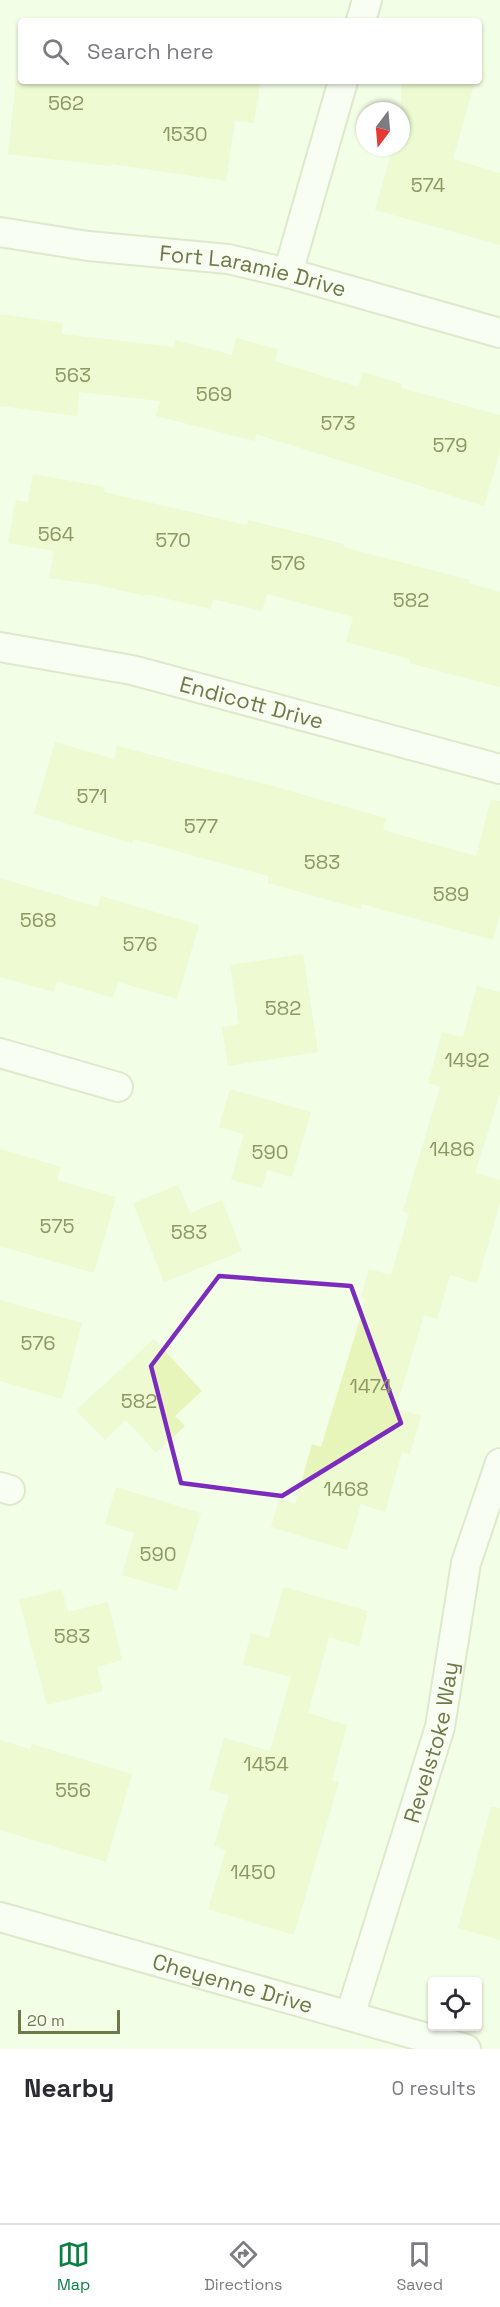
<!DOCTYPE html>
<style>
:root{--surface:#fff;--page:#f2f2f3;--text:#2b2b33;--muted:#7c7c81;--line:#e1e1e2;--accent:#0b8043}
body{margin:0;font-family:"Space Grotesk",sans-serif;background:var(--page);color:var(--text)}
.controls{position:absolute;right:18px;bottom:18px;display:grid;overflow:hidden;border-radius:6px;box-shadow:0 2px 4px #0004}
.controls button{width:54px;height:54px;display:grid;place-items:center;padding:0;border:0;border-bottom:2px solid var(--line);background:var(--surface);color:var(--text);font:30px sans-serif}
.compass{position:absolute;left:356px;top:102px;width:54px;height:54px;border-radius:50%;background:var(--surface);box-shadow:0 2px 4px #0004;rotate:196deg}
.scale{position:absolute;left:18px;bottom:15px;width:102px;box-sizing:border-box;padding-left:6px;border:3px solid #6f7948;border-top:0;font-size:16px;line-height:21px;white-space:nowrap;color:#6f7948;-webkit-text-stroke:4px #f7ffee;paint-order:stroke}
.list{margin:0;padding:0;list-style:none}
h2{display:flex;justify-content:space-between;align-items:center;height:78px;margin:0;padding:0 24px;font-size:26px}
h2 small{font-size:20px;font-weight:400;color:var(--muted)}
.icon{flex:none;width:33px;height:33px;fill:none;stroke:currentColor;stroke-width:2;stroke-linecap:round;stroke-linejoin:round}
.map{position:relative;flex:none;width:500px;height:2049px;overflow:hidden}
.search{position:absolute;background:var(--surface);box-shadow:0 2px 4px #0004;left:18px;right:18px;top:18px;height:66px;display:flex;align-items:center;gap:15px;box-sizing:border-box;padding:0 21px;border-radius:6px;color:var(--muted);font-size:22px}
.sheet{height:174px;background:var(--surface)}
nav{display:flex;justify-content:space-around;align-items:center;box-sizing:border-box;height:84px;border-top:2px solid var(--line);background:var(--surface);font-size:16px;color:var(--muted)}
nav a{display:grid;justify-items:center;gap:3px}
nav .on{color:var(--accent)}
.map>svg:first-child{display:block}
</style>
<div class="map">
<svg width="500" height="2049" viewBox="0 0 500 2049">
<rect width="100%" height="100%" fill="#f3fee6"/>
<g fill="#e7f5bb">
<path d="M16,81H246L260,83L254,123L235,121L226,181L112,164L111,166L8,154Z"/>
<path d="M401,81H475L453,159L500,173V245L375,210L393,147H401Z"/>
<path d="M0,314L63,323L62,334L174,347L175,340L232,355L236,338L278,349L275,361L358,387L363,372L402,384L401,388L500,415V452L484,506L256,434L255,441L156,416L160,401L79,392L77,416L0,406Z"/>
<path d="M33,474L105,487L104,492L247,525L248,520L344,544L343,547L469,580L468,583L500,592V687L409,663L410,659L346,642L353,617L267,594L262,611L213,599L211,609L146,594L145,596L93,584L49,578L54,551L8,543L16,500L28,502Z"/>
<path d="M55,742L114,759L117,746L265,784L386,818L383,830L476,856L491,800L500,801V914L493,940L362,904L361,909L268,883V876L133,839L132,843L34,814Z"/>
<path d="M0,878L98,907L101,896L199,925L177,999L118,982L113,998L57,981L54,992L0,977Z"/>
<path d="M303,954L318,1052L228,1066L222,1027L239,1024L230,965Z"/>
<path d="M477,986L500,992V1093L475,1173L500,1180V1203L477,1283L450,1275L437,1319L424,1315L396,1408L421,1416L410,1454L402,1452L385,1512L361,1504L347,1550L271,1527L279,1499L295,1504L312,1444L321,1447L366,1299L361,1297L369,1269L391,1275L409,1214L403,1211L440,1087L428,1083L442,1032L463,1037Z"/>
<path d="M230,1089L311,1112L292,1177L267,1170L262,1188L231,1180L244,1134L219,1127Z"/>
<path d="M0,1149L61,1167L57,1180L116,1197L94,1273L0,1246Z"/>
<path d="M178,1185L190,1213L222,1200L242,1251L164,1282L133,1203Z"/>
<path d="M0,1300L82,1323L62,1399L0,1381Z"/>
<path d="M154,1339L202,1391L175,1416L185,1426L156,1453L126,1420L105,1440L76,1410Z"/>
<path d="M116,1487L201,1513L177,1591L122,1575L134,1533L105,1524Z"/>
<path d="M283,1587L368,1611L359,1646L329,1637L308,1713L347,1725L332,1780L339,1782L294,1935L208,1909L226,1850L214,1846L229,1795L209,1789L224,1738L270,1751L291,1677L243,1664L251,1633L269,1638Z"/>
<path d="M62,1589L68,1612L108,1602L122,1660L97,1667L103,1691L47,1705L19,1600Z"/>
<path d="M0,1740L30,1749L32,1744L132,1774L106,1862L0,1830Z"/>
<path d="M491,1807L500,1808V1940L458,1928Z"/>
</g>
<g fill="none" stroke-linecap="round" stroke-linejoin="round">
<defs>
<g id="minor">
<path d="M361,21L367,0"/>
<path id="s1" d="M0,232L88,246L228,259L288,273L500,333"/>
<path d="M288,273L343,81"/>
<path id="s2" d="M0,647L132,670L500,769"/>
<path d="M0,1053L118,1087"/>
<path d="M0,1487L10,1490"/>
<path id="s3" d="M0,1917L466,2049"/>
<path id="s4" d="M350,2016L440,1727L466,1563L500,1463"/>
</g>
</defs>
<use href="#minor" stroke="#c6d0aa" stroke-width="32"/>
<use href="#minor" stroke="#fff" stroke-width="28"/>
</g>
<path d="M0 0H500V2049H0ZM219,1276L351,1286L401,1423L282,1496L181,1483L151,1366Z" fill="#f3fee6" fill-opacity=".55" fill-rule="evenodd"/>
<path fill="none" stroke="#7b2cbf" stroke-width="4.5" stroke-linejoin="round" d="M219,1276L351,1286L401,1423L282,1496L181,1483L151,1366Z"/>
<g text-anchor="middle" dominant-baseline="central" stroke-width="4.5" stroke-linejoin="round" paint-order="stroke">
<g font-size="20" fill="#8d9865">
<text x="66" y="103">562</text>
<text x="185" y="134">1530</text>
<text x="428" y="185">574</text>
<text x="73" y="375">563</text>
<text x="214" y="394">569</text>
<text x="338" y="423">573</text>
<text x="450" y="445">579</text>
<text x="56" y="534">564</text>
<text x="173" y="540">570</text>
<text x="288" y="563">576</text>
<text x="411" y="600">582</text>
<text x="92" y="796">571</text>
<text x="201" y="826">577</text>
<text x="322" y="862">583</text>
<text x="451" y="894">589</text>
<text x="38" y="920">568</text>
<text x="140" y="944">576</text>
<text x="283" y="1008">582</text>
<text x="467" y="1060">1492</text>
<text x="452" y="1149">1486</text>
<text x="270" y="1152">590</text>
<text x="57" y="1226">575</text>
<text x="189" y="1232">583</text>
<text x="38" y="1343">576</text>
<text x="371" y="1386">1474</text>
<text x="139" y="1401">582</text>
<text x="346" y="1489">1468</text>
<text x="158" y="1554">590</text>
<text x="72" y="1636">583</text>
<text x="266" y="1764">1454</text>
<text x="73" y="1790">556</text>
<text x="253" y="1872">1450</text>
</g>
<g font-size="22" fill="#6f7948" stroke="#f7ffee">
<text stroke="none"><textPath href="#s1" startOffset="256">Fort Laramie Drive</textPath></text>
<text stroke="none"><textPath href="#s2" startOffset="258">Endicott Drive</textPath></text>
<text stroke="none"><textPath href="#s4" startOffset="286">Revelstoke Way</textPath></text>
<text stroke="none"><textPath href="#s3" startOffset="242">Cheyenne Drive</textPath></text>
</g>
</g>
</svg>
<div class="controls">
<button><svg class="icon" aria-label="locate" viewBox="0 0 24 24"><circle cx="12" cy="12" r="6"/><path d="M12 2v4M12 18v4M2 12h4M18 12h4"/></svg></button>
</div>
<svg class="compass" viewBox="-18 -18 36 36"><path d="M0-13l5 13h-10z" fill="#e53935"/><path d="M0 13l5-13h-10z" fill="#7c7c81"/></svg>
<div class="scale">20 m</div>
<div class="search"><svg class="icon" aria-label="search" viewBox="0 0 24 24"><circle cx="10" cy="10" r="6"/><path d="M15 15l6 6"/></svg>Search here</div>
</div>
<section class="sheet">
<h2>Nearby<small>0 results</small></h2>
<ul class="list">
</ul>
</section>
<nav>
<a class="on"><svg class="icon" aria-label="map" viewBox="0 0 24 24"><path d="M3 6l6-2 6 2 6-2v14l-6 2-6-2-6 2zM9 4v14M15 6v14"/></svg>Map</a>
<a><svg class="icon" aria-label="directions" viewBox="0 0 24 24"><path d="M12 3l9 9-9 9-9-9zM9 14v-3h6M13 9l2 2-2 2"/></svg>Directions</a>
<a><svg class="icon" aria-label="saved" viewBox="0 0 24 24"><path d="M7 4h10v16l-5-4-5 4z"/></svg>Saved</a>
</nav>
